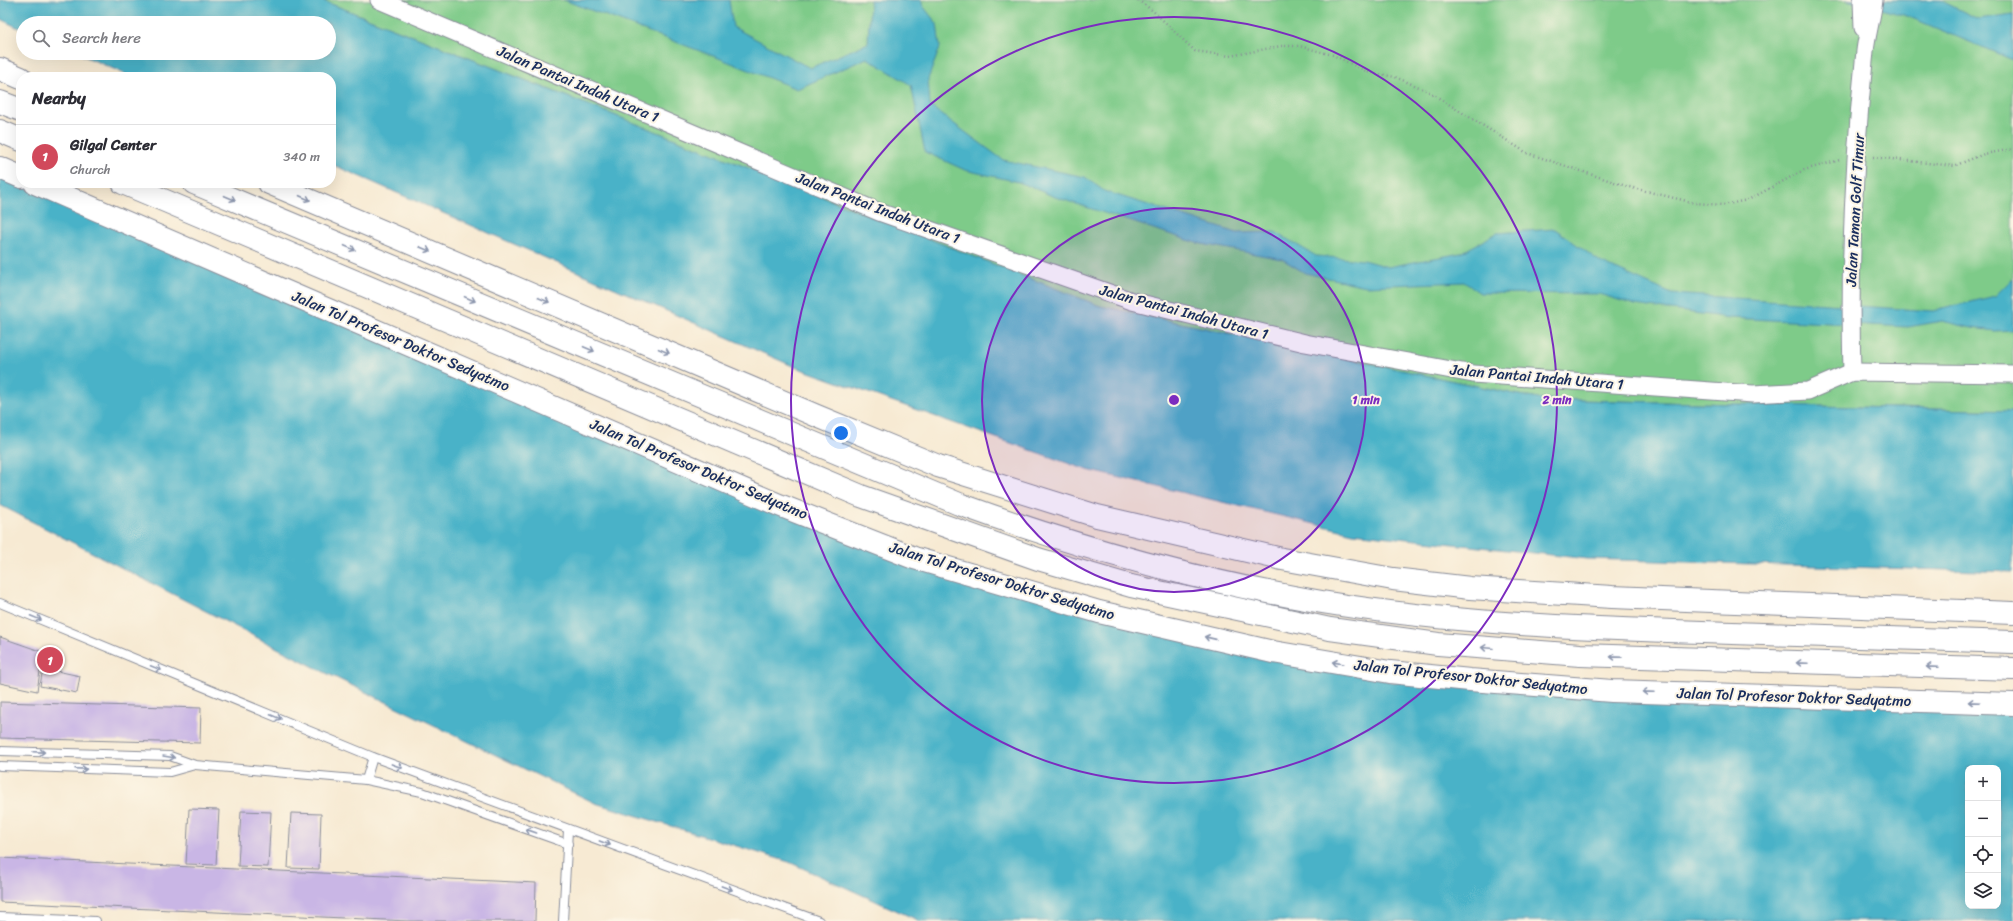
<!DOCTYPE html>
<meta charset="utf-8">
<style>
:root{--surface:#fff;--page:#f2f2f3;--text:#2b2b33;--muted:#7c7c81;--line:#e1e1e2;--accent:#d1495b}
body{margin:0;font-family:Sriracha,sans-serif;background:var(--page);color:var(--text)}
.controls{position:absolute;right:12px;bottom:12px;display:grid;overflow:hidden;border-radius:8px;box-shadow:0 4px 16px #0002}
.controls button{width:36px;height:36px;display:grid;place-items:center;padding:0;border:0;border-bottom:1px solid var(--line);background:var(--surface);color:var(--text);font:20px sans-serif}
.you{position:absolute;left:841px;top:433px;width:14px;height:14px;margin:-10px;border:3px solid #fff;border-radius:50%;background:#1a73e8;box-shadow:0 0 0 6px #1a73e833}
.badge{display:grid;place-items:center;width:26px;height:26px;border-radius:50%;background:var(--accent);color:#fff;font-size:13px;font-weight:700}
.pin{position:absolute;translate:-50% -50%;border:2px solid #fff;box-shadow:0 1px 4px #0006}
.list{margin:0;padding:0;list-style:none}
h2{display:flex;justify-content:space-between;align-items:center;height:52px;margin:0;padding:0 16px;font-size:17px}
h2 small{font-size:13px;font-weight:400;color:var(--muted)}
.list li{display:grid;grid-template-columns:26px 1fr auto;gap:12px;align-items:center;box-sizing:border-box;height:64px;padding:0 16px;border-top:1px solid var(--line)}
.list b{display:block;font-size:15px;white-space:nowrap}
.list p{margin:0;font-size:13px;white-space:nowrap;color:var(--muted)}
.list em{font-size:13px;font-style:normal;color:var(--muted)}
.icon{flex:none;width:22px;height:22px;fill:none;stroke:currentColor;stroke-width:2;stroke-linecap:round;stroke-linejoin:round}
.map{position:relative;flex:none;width:2013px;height:921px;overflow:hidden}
.search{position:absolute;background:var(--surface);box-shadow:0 4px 16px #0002;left:16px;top:16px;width:320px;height:44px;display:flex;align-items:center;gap:10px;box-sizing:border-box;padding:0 14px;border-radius:22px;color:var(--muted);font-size:15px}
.panel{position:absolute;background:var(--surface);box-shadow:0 4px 16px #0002;left:16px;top:72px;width:320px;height:116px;border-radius:16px}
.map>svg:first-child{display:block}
</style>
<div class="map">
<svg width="2013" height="921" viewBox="0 0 2013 921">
<rect width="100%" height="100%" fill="#fcf5e5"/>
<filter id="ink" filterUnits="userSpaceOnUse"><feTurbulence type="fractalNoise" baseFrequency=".025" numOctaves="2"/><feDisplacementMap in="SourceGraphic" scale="8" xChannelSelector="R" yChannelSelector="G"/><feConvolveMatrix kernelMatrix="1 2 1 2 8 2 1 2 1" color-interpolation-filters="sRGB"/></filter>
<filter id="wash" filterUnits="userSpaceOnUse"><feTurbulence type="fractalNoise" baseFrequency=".012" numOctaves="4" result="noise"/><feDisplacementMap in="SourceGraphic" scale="16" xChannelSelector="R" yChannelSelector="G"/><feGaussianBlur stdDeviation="0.9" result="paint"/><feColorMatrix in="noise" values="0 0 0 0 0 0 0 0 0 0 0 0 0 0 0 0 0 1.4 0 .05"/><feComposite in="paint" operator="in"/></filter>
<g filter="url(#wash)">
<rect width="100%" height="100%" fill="#f7ead3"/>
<path fill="#7ecb89" stroke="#4c7d74" d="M321,0H2013V411L1538,399L1100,306Z"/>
<g fill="#49b2c8" stroke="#327093" fill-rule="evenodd">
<path d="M0,0H321L1100,306L1538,399L2013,411V572L1588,559L1353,533L1087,470L795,367L331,164V77H132L77,53H329V23H23V30L0,19Z"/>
<path d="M564,0H729L733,27L810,68L868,43L870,0H921L923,6L937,24L940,47L928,79L930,106L1003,160L1085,177L1104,191L1237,233L1275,232L1316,256L1363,260L1388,267L1461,253L1497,233L1555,229L1602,263L1672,294L1934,311L1995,296L2013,278V330L1995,331L1972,328L1942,321L1908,327L1730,318L1635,305L1599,294L1480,293L1464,282L1366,286L1305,273L1282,259L1197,243L1055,197L1019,182L965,170L925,152L911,85L867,58L797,89L716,57Z"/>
<path d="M1847,0H1940L1978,19L2013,14V60L1907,16Z"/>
<path d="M0,177L925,568L1393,682L2013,708V921H920L789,862L595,803L320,670L0,505ZM1968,768H1998V906H1968Z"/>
</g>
<g id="blocks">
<g fill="#c9b6e5">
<path d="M0,637L43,652L37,691L0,683Z"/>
<path d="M43,668L80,676L77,693L40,686Z"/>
<path d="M0,702L201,708L200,743L0,738Z"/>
<path d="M189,809L219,810L216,865L186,864Z"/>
<path d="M241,811L271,812L268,867L238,866Z"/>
<path d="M291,813L321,814L319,869L288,868Z"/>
<path d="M0,858L536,883L535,921H408L0,902Z"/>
</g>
</g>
</g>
<g filter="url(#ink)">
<use href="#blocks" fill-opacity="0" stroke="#898c98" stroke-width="1"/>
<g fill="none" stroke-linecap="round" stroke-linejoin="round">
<defs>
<g id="lane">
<path d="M0,603L373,757L819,921"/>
<path d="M0,751L170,756L195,765L366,780L373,757"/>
<path d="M0,766L170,772L195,765"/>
<path d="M366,780L422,792L568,844"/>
<path d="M0,917L96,921"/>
<path d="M563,921L568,830"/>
</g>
<g id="street">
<path d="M379,0L879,212L1132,301L1305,343L1473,374L1753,394L1808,391L1852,372L2013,374"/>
<path d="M1862,0L1863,28"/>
<path d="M1852,372C1849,265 1854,157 1865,51C1867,34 1872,17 1874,0"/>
</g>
<g id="highway">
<path d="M0,69L21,78"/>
<path d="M0,102L21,110"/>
<path d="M0,131L21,140"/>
<path d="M0,168L21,177"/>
<path d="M35,183L779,505L914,558L1099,612L1273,652L1390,672L1470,680L1612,691L2013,704"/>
<path d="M123,183L861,496L1038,559L1131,586L1330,629L1438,644L1580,655L2013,669"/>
<path d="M194,183L959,504C1077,547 1198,581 1322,602C1447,623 1575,628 1702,632C1805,635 1909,639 2013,642"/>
<path d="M269,183L817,416L938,466L1097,516L1282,559L1393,579L1470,588L1612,597L2013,613"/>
</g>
</defs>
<use href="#lane" stroke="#898c98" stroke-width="10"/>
<use href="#street" stroke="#898c98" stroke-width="19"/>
<use href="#highway" stroke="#898c98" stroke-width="24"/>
<g stroke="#898c98" stroke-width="2.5" stroke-dasharray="1 3" stroke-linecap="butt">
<path d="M1138,0L1153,11L1195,51L1230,56L1281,46H1299L1333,55L1368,72L1395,77L1426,90L1527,153L1629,187L1695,203L1723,205L1748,200L1804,170L1840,160"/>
<path d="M1873,157L1954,166L1984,154L2013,149"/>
</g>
<use href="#lane" stroke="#fff" stroke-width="8"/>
<use href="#street" stroke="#fff" stroke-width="17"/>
<use href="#highway" stroke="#fff" stroke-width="22"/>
</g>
<defs><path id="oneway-shaft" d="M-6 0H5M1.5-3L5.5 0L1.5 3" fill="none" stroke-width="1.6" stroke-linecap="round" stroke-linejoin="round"/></defs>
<g stroke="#8d97ae">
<use href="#oneway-shaft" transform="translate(230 198) rotate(23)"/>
<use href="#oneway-shaft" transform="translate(305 198) rotate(23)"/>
<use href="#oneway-shaft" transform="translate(350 248) rotate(23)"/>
<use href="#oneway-shaft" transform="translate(425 249) rotate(23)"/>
<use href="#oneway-shaft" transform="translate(470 299) rotate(23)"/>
<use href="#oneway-shaft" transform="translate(544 300) rotate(23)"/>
<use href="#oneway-shaft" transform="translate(589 349) rotate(23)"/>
<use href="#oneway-shaft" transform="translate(664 351) rotate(23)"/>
<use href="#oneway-shaft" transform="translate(36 618) rotate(22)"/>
<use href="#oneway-shaft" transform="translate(1210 638) rotate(-167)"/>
<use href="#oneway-shaft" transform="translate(1487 648) rotate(-175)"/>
<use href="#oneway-shaft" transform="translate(1616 657) rotate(-178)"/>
<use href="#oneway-shaft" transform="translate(1338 663) rotate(-170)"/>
<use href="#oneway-shaft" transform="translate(1802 663) rotate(-178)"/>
<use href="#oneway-shaft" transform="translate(1932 667) rotate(-178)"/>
<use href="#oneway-shaft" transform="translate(156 668) rotate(22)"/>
<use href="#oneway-shaft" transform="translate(1648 692) rotate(-178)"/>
<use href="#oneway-shaft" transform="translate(1974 702) rotate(-178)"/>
<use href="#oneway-shaft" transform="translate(276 717) rotate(22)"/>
<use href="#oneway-shaft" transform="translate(39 752) rotate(2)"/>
<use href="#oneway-shaft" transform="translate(169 757) rotate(9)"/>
<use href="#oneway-shaft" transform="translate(397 766) rotate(20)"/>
<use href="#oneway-shaft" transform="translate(81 769) rotate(2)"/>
<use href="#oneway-shaft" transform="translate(531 831) rotate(-161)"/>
<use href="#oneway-shaft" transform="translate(605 843) rotate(20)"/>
<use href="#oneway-shaft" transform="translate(727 888) rotate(20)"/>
</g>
</g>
<circle cx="1174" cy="400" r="192" fill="#7b2cbf" fill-opacity=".12"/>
<g fill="none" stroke="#7b2cbf" stroke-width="2">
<circle cx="1174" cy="400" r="192"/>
<circle cx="1174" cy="400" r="383"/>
</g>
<g text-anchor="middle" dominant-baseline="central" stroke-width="4" stroke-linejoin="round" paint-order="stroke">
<g font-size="15" fill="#1b2f5e" stroke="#fcf5e5">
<text transform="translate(578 84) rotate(23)">Jalan Pantai Indah Utara 1</text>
<text transform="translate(878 208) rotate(21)">Jalan Pantai Indah Utara 1</text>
<text transform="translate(1855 210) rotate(-87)">Jalan Taman Golf Timur</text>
<text transform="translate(1184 312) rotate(15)">Jalan Pantai Indah Utara 1</text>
<text transform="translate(401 341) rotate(23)">Jalan Tol Profesor Doktor Sedyatmo</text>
<text transform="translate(1537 377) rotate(5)">Jalan Pantai Indah Utara 1</text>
<text transform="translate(699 469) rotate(23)">Jalan Tol Profesor Doktor Sedyatmo</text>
<text transform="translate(1002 581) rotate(17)">Jalan Tol Profesor Doktor Sedyatmo</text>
<text transform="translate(1471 677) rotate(6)">Jalan Tol Profesor Doktor Sedyatmo</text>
<text transform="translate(1794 697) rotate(2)">Jalan Tol Profesor Doktor Sedyatmo</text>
</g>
</g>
<circle cx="1174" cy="400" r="6" fill="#7b2cbf" stroke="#fcf5e5" stroke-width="2"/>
<g font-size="12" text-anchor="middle" font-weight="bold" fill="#7b2cbf" stroke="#fcf5e5" stroke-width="4" stroke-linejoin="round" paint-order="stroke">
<text x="1366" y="404">1 min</text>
<text x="1557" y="404">2 min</text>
</g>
</svg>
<div class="controls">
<button>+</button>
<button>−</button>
<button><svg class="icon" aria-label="locate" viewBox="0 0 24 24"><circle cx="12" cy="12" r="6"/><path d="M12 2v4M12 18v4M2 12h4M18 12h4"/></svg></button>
<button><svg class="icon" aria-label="layers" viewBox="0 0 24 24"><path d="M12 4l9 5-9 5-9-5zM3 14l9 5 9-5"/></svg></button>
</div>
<div class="you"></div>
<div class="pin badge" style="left:50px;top:660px">1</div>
<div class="search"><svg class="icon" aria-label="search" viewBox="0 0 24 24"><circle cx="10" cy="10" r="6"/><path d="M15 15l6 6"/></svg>Search here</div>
<section class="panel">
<h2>Nearby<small></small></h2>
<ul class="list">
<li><span class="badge">1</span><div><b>Gilgal Center</b><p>Church</p></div><em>340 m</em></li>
</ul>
</section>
</div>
